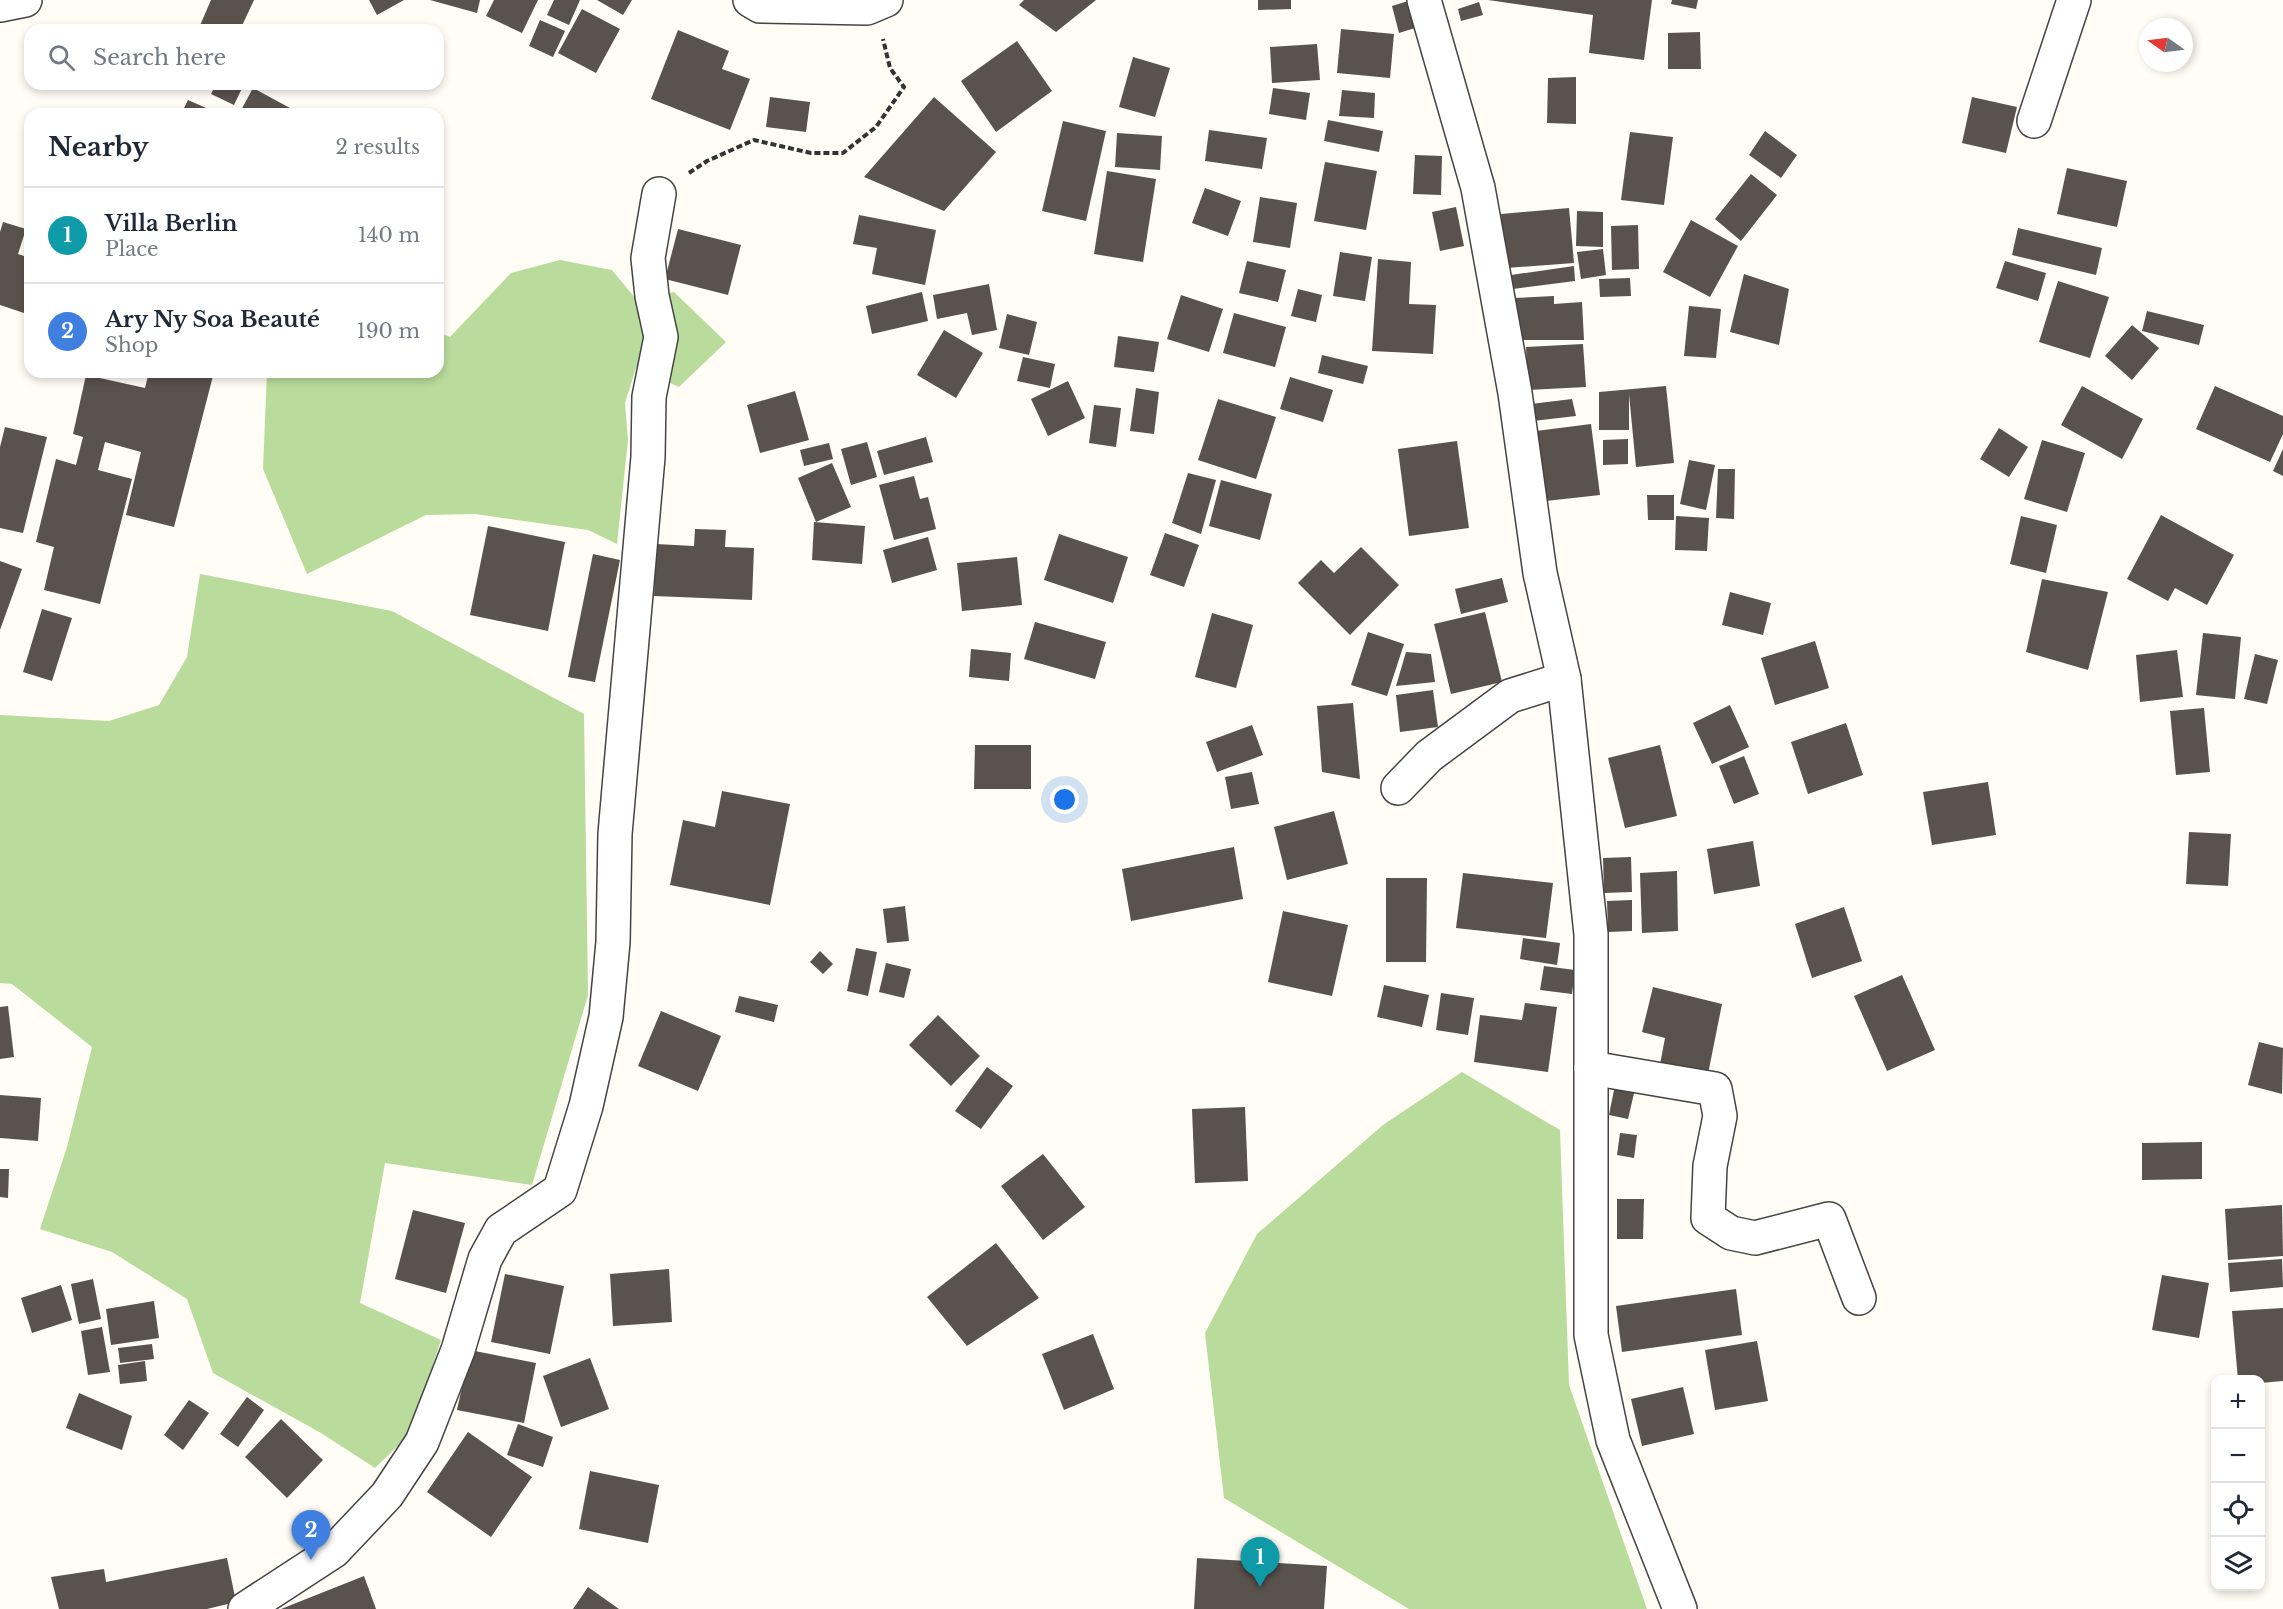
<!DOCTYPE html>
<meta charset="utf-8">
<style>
:root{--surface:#fff;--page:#f2f2f3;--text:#1f2937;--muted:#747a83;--line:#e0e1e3;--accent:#d93025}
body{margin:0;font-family:"Libre Baskerville",serif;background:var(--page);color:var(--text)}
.controls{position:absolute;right:18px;bottom:18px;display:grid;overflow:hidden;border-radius:12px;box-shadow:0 3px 9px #0003}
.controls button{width:54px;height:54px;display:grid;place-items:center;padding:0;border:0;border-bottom:2px solid var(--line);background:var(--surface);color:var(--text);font:30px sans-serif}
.compass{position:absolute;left:2139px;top:18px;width:54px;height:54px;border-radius:50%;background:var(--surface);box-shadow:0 3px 9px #0003;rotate:284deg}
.you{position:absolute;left:1065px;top:800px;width:21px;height:21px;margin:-15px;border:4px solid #fff;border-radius:50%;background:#1a73e8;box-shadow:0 0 0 9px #1a73e833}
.badge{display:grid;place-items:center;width:39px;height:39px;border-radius:50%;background:var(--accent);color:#fff;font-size:20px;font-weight:700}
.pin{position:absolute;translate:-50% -50px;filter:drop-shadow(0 2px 3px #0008)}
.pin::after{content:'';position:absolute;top:32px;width:21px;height:18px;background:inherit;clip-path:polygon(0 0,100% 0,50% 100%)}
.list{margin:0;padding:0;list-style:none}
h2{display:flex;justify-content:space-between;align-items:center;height:78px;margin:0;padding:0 24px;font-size:26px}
h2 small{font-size:20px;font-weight:400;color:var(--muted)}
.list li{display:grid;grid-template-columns:39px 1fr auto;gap:18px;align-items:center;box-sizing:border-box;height:96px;padding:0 24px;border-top:2px solid var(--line)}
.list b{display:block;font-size:22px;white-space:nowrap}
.list p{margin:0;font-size:20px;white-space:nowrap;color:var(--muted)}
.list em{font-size:20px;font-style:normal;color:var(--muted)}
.icon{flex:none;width:33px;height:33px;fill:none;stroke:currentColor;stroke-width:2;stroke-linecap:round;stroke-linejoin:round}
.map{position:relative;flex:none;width:2283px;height:1609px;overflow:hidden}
.search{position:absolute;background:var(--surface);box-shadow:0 3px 9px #0003;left:24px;top:24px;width:420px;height:66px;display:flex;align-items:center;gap:15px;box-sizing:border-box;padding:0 21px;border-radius:18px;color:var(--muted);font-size:22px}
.panel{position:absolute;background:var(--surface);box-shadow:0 3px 9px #0003;left:24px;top:108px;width:420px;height:270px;border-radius:18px}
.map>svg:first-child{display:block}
</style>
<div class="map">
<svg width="2283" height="1609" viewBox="0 0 2283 1609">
<rect width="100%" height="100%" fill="#fffdf5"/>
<g fill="#b9dc9c">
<path d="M560,260L612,270L636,299L674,292L726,342L679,387L636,368L625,403L628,440L617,544L588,530L475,514L426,515L307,574L263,469L267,372H438V332L450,337L511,273Z"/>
<path d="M200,574L392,611L584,714L588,995L532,1185L385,1163L360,1303L441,1340L411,1433L375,1468L321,1433L213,1373L187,1299L112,1252L40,1229L67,1147L92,1047L12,984L0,983V715L109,721L159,705L187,657Z"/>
<path d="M1462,1072L1560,1130L1569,1385L1647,1609H1409L1224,1498L1205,1333L1257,1234L1383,1125Z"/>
</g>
<g fill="#5a524d">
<path d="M211,0H254L240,30H198Z"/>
<path d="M369,0H404L377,15Z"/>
<path d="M430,0H480L477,13Z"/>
<path d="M494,0H538L522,33L486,16Z"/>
<path d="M554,0H580L569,25L547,15Z"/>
<path d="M597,0H632L623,15Z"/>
<path d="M1024,0H1096L1056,32L1019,5Z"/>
<path d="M1258,0H1291V9L1258,10Z"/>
<path d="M1488,0H1652L1644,60L1589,53L1593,15Z"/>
<path d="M1672,0H1698L1696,9L1671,4Z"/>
<path d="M1408,1L1415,28L1399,33L1392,6Z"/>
<path d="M1479,2L1483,15L1461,21L1458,9Z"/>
<path d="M582,9L620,29L596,73L558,53Z"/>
<path d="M540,20L565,31L553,57L529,46Z"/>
<path d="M1341,29L1394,34L1390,78L1337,73Z"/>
<path d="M678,30L729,51L722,69L750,79L730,130L651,99Z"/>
<path d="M1700,32L1701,69H1668V33Z"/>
<path d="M1017,41L1052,91L996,132L961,81Z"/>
<path d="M1317,44L1320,80L1272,83L1270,47Z"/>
<path d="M1133,57L1170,68L1155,117L1119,107Z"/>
<path d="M1576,77V124L1547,123L1548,78Z"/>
<path d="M216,84H244L234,105L211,94Z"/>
<path d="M253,88L301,114H239Z"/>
<path d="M1273,88L1310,93L1306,120L1269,114Z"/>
<path d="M1342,90L1375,93L1374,118L1339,116Z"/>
<path d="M770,97L810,102L806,132L766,127Z"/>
<path d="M934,97L996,152L944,211L864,177Z"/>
<path d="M1972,97L2017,107L2006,153L1962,143Z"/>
<path d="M188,100L220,114H181Z"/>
<path d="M1328,120L1383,131L1379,152L1324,141Z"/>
<path d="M1063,121L1106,131L1086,221L1042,211Z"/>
<path d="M1209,130L1267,138L1262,169L1205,161Z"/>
<path d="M1765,131L1797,155L1781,178L1749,155Z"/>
<path d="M1630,132L1673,137L1664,205L1621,200Z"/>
<path d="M1117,133L1162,136L1160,170L1115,167Z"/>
<path d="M1415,155L1442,156L1441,195L1413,194Z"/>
<path d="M1325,162L1377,171L1366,230L1314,221Z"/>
<path d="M2067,168L2127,181L2117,227L2057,214Z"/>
<path d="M1107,171L1156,179L1143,262L1094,254Z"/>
<path d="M1751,174L1777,195L1741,241L1715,219Z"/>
<path d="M1205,188L1241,201L1228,236L1192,223Z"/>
<path d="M1260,197L1297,203L1290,248L1253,242Z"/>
<path d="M1456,207L1464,246L1440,251L1432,212Z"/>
<path d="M1569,208L1574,263L1506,268L1501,214Z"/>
<path d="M1577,211L1603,212V247L1576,246Z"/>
<path d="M859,215L936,230L925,285L872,274L877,248L853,244Z"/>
<path d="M1691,220L1738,246L1710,297L1663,272Z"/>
<path d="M3,222L26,229L18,254L30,258V315L0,305V232Z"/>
<path d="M1638,225L1639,269L1612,270L1611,226Z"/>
<path d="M2018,228L2102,248L2096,275L2012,255Z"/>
<path d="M678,229L741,245L728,295L665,279Z"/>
<path d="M1603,249L1606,275L1581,279L1577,252Z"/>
<path d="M1340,252L1372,257L1365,301L1333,296Z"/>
<path d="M1378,259L1411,262L1409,304L1436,305L1433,354L1372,351Z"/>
<path d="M1247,261L1286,270L1278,302L1239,293Z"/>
<path d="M2005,261L2046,273L2038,301L1996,288Z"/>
<path d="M1574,266L1575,281L1513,289L1511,275Z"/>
<path d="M1744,274L1789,289L1779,345L1730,332Z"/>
<path d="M1630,278L1631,296L1600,297L1599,279Z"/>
<path d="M2058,281L2109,297L2090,358L2039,342Z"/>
<path d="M989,284L997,330L972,335L967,313L937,319L933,295Z"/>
<path d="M1298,289L1322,295L1316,322L1291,316Z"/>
<path d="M922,292L928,321L872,334L866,306Z"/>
<path d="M1181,295L1223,309L1209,352L1167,339Z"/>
<path d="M1554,296V304L1582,302L1584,340H1516L1514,298Z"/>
<path d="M1689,306L1721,309L1716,358L1684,356Z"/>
<path d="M2147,311L2204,325L2199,345L2142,331Z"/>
<path d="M1234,313L1286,327L1275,367L1223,353Z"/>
<path d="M1007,314L1037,322L1029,355L999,348Z"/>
<path d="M2132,325L2159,348L2132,380L2105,356Z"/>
<path d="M944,330L983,353L956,398L917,375Z"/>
<path d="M1118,336L1159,342L1154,372L1114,367Z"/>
<path d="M1583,344L1586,387L1528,390L1526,347Z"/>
<path d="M1322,355L1368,366L1363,384L1318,373Z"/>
<path d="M1023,357L1055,364L1050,388L1017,381Z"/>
<path d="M149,372H214L174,527L126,515L141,452L105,442L98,470L132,479L100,604L44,590L54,547L36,542L56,459L76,465L83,437L73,434L86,375L145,388Z"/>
<path d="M1290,377L1333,390L1323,422L1280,409Z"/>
<path d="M1068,381L1085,418L1048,436L1031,399Z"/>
<path d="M1666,386L1674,463L1636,467L1629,394V430H1599V392Z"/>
<path d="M2082,386L2143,419L2122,459L2061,425Z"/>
<path d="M2215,386L2283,416V434L2270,462L2196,429Z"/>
<path d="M1136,388L1159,392L1154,434L1130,431Z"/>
<path d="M795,391L809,440L760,453L747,405Z"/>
<path d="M1218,399L1276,417L1256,479L1198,460Z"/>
<path d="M1572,399L1576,416L1533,421L1531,404Z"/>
<path d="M1094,405L1121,408L1116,447L1089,443Z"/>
<path d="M1591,424L1600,495L1537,502L1528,432Z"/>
<path d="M5,427L47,437L23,533L0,528V447Z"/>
<path d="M1999,428L2028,447L2009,477L1980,459Z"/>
<path d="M926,437L933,462L884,475L877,451Z"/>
<path d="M1628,439V464L1603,465V440Z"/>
<path d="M2042,440L2085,453L2067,512L2024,499Z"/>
<path d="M1457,441L1469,528L1409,536L1398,449Z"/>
<path d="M867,442L877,477L851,485L841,449Z"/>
<path d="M829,443L833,459L804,466L800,450Z"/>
<path d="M2283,449V476L2273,471Z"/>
<path d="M1689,460L1715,465L1706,510L1680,504Z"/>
<path d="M832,463L851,507L816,522L798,478Z"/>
<path d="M1718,469H1735L1734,519L1716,518Z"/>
<path d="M1188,473L1216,480L1201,534L1172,523Z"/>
<path d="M914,476L920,499L928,497L936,529L894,540L879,485Z"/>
<path d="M1221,480L1272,494L1260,540L1209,526Z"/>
<path d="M1647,495H1674V520H1648Z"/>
<path d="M2161,515L2234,555L2207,605L2175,588L2168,601L2127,579Z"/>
<path d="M1676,516L1709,518L1707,551L1675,550Z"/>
<path d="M2021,516L2057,525L2046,573L2010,564Z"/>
<path d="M814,522L865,526L862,564L812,560Z"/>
<path d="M488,526L565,542L548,631L470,615Z"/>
<path d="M695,529L726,530L725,547L754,548L752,600L654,596L656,544L694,546Z"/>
<path d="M1165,533L1199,545L1184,587L1150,575Z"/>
<path d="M1059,534L1128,557L1113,603L1044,580Z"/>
<path d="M928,537L937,570L892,583L883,550Z"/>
<path d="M1361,547L1399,585L1350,635L1298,583L1321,560L1334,573Z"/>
<path d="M593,554L620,560L595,682L568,677Z"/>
<path d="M1017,557L1022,605L962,611L957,563Z"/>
<path d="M0,561L22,569L0,630Z"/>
<path d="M1502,578L1508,602L1461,614L1455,589Z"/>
<path d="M2042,579L2108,592L2088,670L2026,652Z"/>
<path d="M1730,592L1771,603L1763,635L1722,625Z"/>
<path d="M42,609L72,618L52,681L23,672Z"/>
<path d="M1485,612L1502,682L1451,694L1434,624Z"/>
<path d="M1212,613L1253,625L1236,688L1195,677Z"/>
<path d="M1035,622L1106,642L1095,679L1024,659Z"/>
<path d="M1368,632L1404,644L1387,696L1351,685Z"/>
<path d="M2203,633L2241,637L2235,699L2196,695Z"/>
<path d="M1815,641L1829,688L1775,705L1761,658Z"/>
<path d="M971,649L1011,653L1009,681L969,677Z"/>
<path d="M2177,650L2183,697L2140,702L2136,655Z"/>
<path d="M1406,652L1431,654L1435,682L1396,686Z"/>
<path d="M2255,654L2278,660L2267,704L2244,699Z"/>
<path d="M1433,690L1438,727L1400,732L1396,695Z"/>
<path d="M1353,703L1360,779L1322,772L1317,706Z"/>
<path d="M1730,705L1749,747L1712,764L1693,723Z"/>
<path d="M2204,708L2210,772L2176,775L2170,711Z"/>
<path d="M1846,723L1863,775L1808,794L1791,742Z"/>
<path d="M1252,725L1263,755L1217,772L1206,742Z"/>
<path d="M975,745H1031V789H974Z"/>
<path d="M1660,745L1677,816L1625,828L1608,758Z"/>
<path d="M1744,756L1759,794L1734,804L1719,766Z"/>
<path d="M1252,772L1259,804L1231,809L1225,777Z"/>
<path d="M1988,782L1996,835L1932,845L1923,792Z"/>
<path d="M722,791L790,804L770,905L670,885L683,820L715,827Z"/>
<path d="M1334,811L1348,864L1287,880L1274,827Z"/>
<path d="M2189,832L2231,834L2228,886L2186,884Z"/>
<path d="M1753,841L1760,886L1714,894L1707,849Z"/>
<path d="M1234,847L1243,899L1131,921L1122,869Z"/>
<path d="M1631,857L1632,892L1604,893L1603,858Z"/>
<path d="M1677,871L1678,931L1642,933L1640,873Z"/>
<path d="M1463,873L1553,883L1546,938L1456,928Z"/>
<path d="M1386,878H1427L1426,962H1386Z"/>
<path d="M1632,900V931L1608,932L1607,901Z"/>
<path d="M905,906L909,941L887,943L883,909Z"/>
<path d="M1844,907L1862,961L1812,978L1795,924Z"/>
<path d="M1283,911L1348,925L1332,996L1268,982Z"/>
<path d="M1523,938L1560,943L1557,965L1520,959Z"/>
<path d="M856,948L877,952L868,996L847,991Z"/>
<path d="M820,951L833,964L823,974L810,962Z"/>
<path d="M886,963L911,969L904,998L879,992Z"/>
<path d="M1544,966L1575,970L1572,994L1540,990Z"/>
<path d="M1902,975L1935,1050L1887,1071L1854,996Z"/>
<path d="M1384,985L1429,995L1422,1027L1377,1017Z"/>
<path d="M1653,987L1722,1004L1707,1079L1659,1070L1665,1038L1642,1032Z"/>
<path d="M1441,993L1474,998L1468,1035L1436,1030Z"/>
<path d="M739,996L778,1005L774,1022L735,1012Z"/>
<path d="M1525,1003L1557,1007L1548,1072L1474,1062L1480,1015L1522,1020Z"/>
<path d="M8,1006L14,1057L0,1059V1007Z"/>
<path d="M661,1011L721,1036L698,1091L638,1066Z"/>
<path d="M938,1015L980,1056L951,1086L909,1045Z"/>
<path d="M2259,1042L2283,1048L2282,1094L2248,1085Z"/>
<path d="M987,1067L1013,1086L981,1129L955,1111Z"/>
<path d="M1615,1085L1635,1089L1628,1119L1609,1115Z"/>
<path d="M0,1095L41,1098L38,1141L0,1138Z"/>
<path d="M1245,1107L1248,1181L1195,1183L1192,1109Z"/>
<path d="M1620,1133L1637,1135L1634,1158L1617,1155Z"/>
<path d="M2202,1142V1179L2142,1180V1143Z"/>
<path d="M1043,1154L1085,1207L1043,1240L1001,1186Z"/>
<path d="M0,1169H9L8,1198L0,1197Z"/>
<path d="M1617,1199H1644L1643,1239H1617Z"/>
<path d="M2282,1205L2283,1256L2228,1260L2225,1209Z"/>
<path d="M413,1210L465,1223L446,1293L395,1279Z"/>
<path d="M996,1243L1039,1298L967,1346L927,1297Z"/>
<path d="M2282,1259L2283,1287L2230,1292L2228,1263Z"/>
<path d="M669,1269L672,1322L613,1326L610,1274Z"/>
<path d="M505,1274L564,1286L550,1354L491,1342Z"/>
<path d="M2162,1275L2209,1283L2199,1338L2152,1330Z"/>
<path d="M93,1279L101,1319L79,1324L71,1284Z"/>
<path d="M61,1285L72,1320L32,1333L21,1298Z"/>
<path d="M1736,1289L1742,1335L1622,1352L1616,1306Z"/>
<path d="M154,1301L159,1338L111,1345L106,1309Z"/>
<path d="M2283,1308V1381L2260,1383V1380H2238L2232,1311Z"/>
<path d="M102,1327L110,1372L88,1375L81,1331Z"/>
<path d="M1093,1334L1114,1389L1064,1410L1042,1354Z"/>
<path d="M1757,1341L1768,1401L1715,1410L1705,1350Z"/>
<path d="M152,1344L154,1359L120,1363L118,1348Z"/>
<path d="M470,1350L536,1363L524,1423L457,1410Z"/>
<path d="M590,1358L609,1409L561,1427L543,1376Z"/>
<path d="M145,1361L147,1381L120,1384L118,1365Z"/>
<path d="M1683,1387L1694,1434L1642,1446L1631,1399Z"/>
<path d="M79,1393L132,1416L122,1450L66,1428Z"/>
<path d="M247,1397L264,1410L238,1447L220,1434Z"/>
<path d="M189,1400L209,1413L183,1450L164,1435Z"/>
<path d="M281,1419L323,1460L287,1498L245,1457Z"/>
<path d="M518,1424L553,1437L543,1467L507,1455Z"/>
<path d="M468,1432L532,1477L491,1537L427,1492Z"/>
<path d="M590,1471L659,1485L648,1543L579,1529Z"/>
<path d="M227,1558L236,1602L207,1609H59L51,1577L104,1569L106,1582Z"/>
<path d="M1197,1558L1327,1566L1324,1609H1194Z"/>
<path d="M364,1576L376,1609H281Z"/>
<path d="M588,1587L619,1609H573Z"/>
</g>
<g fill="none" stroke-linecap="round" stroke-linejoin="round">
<defs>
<g id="minor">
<path d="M750,0L760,6L867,8L886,0"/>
<path d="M1424,0L1478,188L1515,393L1540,573L1564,679L1591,934V1335L1613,1440L1680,1609"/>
<path d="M0,5L25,0"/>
<path d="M2034,121L2074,0"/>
<path d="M1398,788L1429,756L1510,696L1564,679"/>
<path d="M1591,1068L1715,1089L1720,1116L1710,1166L1708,1218L1731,1233L1755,1238L1829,1219L1859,1298"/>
<path d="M245,1609L334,1551L387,1495L422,1442L458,1350L485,1259L501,1230L560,1190L586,1106L606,1017L613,942L615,834L648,457L649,397L661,337L652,296L648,258L659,194"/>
</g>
</defs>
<use href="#minor" stroke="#444" stroke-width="36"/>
<path stroke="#333" stroke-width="4" stroke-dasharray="6 3" stroke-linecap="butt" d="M689,173L707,161L754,140L811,153H843L876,127L904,87L890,68L883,39"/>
<use href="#minor" stroke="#fff" stroke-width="33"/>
</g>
</svg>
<div class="controls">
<button>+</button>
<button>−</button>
<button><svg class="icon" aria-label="locate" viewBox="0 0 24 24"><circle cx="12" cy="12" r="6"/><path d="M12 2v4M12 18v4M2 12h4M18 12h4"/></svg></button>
<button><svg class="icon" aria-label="layers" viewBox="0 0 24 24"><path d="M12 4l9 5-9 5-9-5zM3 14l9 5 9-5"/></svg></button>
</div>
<svg class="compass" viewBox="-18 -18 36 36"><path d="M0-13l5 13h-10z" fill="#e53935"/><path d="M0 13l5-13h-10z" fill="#747a83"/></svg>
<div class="you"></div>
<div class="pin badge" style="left:1260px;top:1587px;background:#0f9aa8">1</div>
<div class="pin badge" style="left:311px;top:1560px;background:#3f7fe0">2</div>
<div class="search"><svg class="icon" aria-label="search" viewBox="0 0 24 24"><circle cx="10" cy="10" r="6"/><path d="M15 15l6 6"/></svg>Search here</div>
<section class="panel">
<h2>Nearby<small>2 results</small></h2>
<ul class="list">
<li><span class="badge" style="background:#0f9aa8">1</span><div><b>Villa Berlin</b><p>Place</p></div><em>140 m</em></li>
<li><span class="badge" style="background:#3f7fe0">2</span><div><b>Ary Ny Soa Beauté</b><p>Shop</p></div><em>190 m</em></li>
</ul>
</section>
</div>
